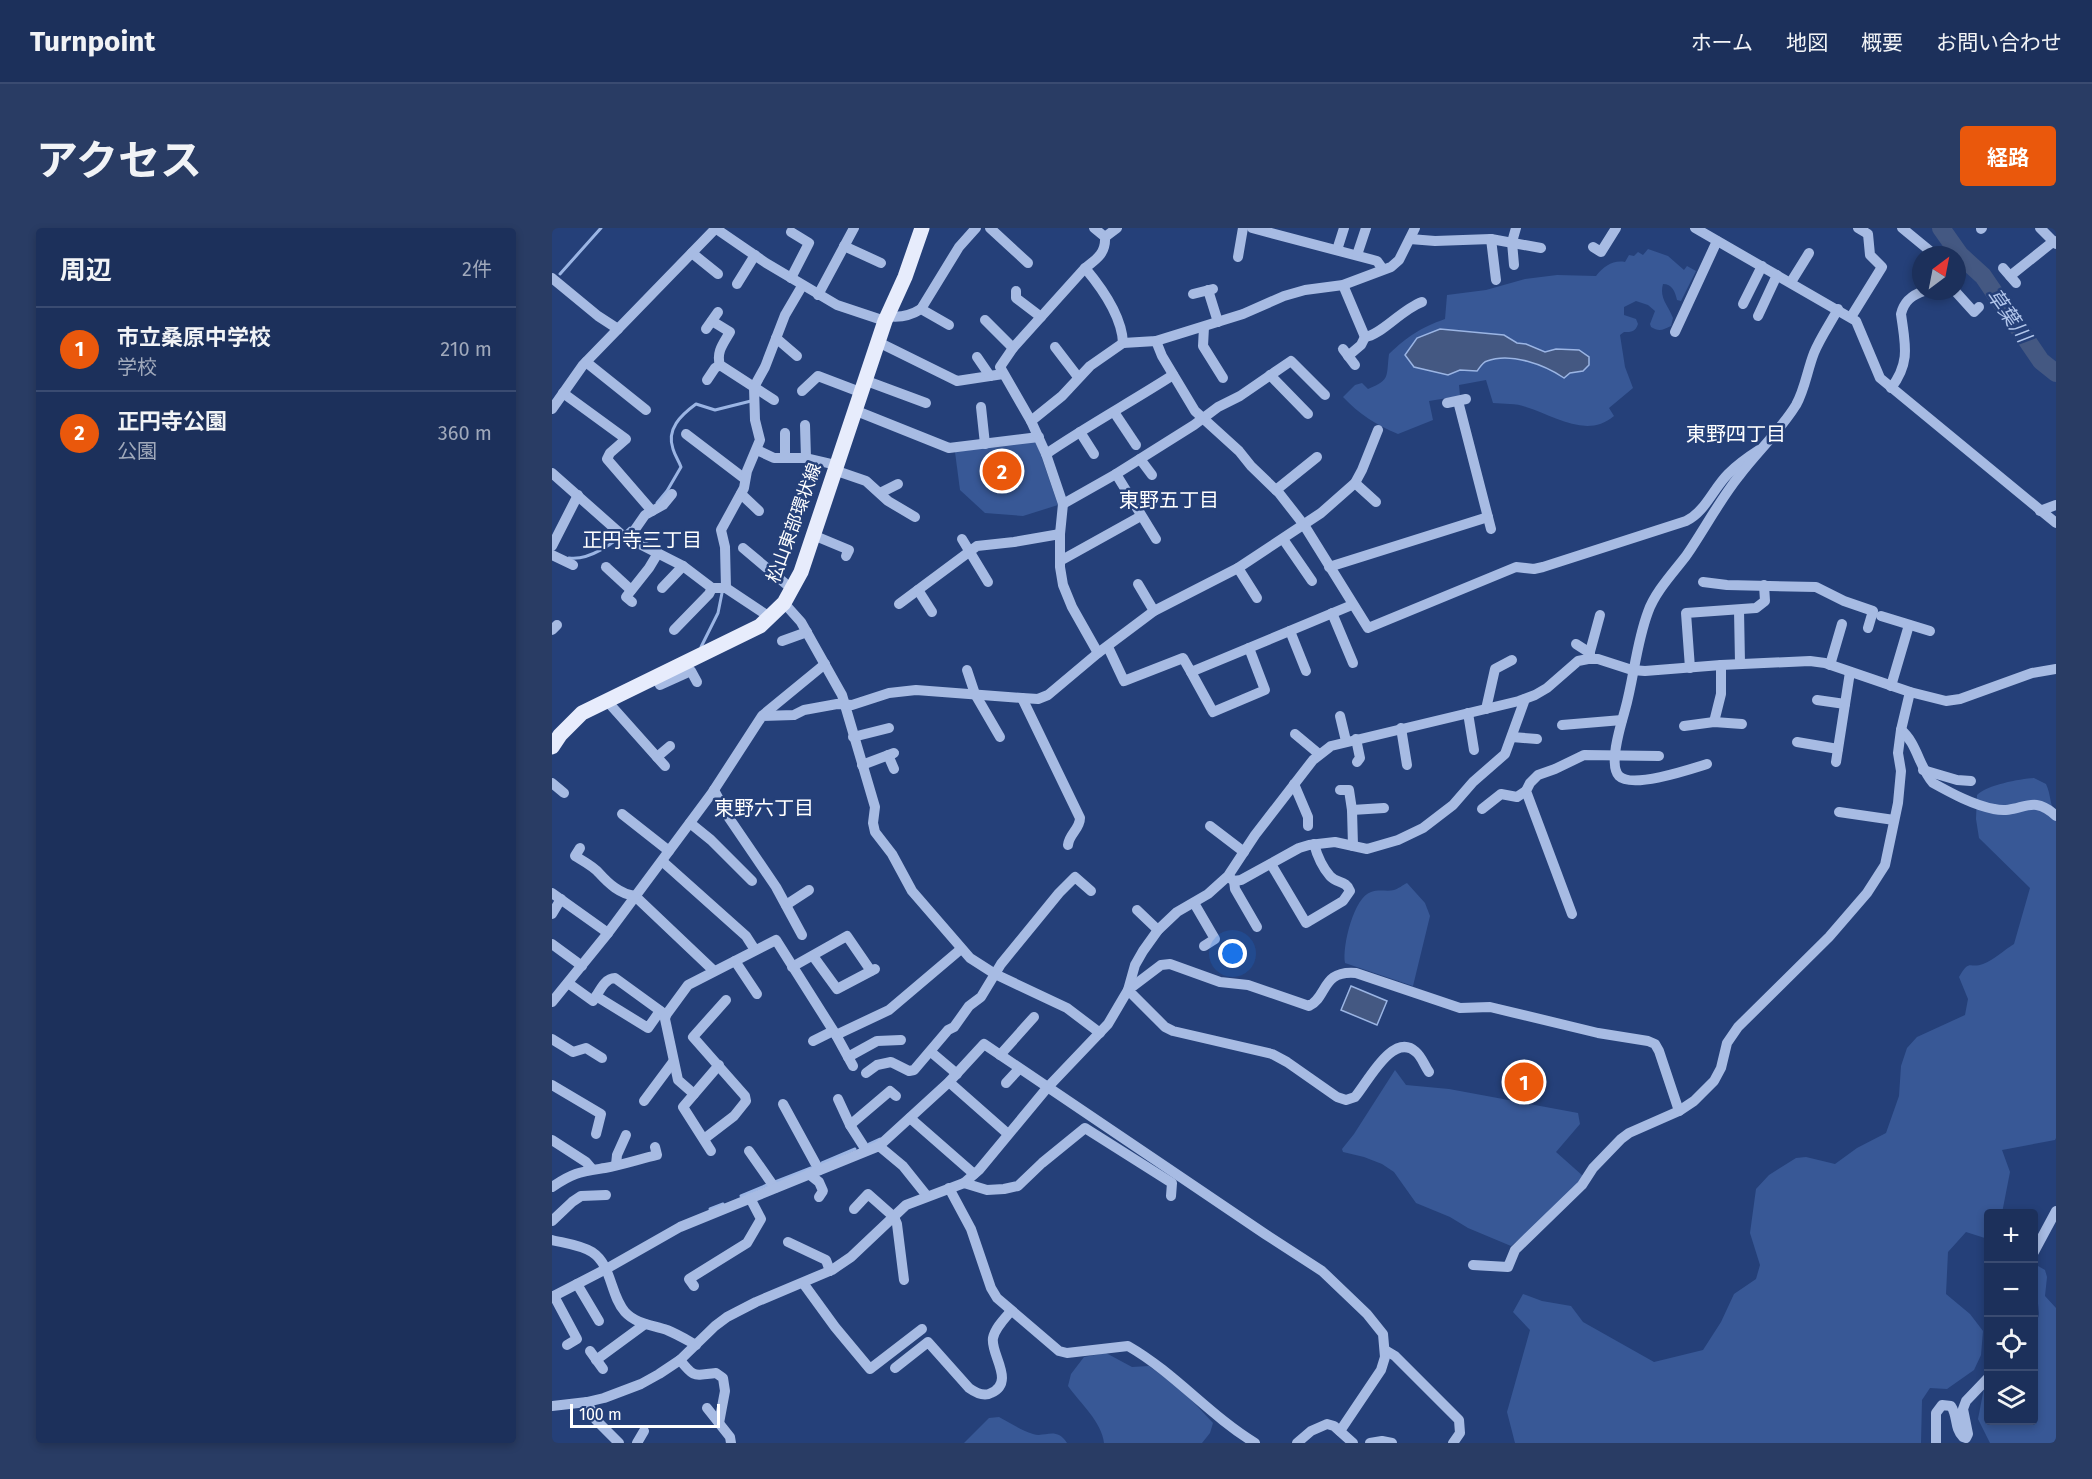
<!DOCTYPE html>
<html lang="ja">
<meta charset="utf-8">
<style>
:root{--surface:#1c305b;--page:#293c64;--text:#f1f3f6;--muted:#a0a9bb;--line:#3a4b71;--accent:#ea580c}
body{margin:0;font-family:"Fira Sans","Noto Sans JP",sans-serif;background:var(--page);color:var(--text)}
.controls{position:absolute;right:18px;bottom:18px;display:grid;overflow:hidden;border-radius:6px;box-shadow:0 3px 9px #0003}
.controls button{width:54px;height:54px;display:grid;place-items:center;padding:0;border:0;border-bottom:2px solid var(--line);background:var(--surface);color:var(--text);font:30px sans-serif}
.compass{position:absolute;left:1360px;top:18px;width:54px;height:54px;border-radius:50%;background:var(--surface);box-shadow:0 3px 9px #0003;rotate:32deg}
.scale{position:absolute;left:18px;bottom:15px;width:150px;box-sizing:border-box;padding-left:6px;border:3px solid #fff;border-top:0;font-size:16px;line-height:21px;white-space:nowrap;color:#fff;-webkit-text-stroke:4px #254079;paint-order:stroke}
.you{position:absolute;left:681px;top:726px;width:21px;height:21px;margin:-15px;border:4px solid #fff;border-radius:50%;background:#1a73e8;box-shadow:0 0 0 9px #1a73e833}
.badge{display:grid;place-items:center;width:39px;height:39px;border-radius:50%;background:var(--accent);color:#fff;font-size:20px;font-weight:700}
.pin{position:absolute;translate:-50% -50%;border:3px solid #fff;box-shadow:0 2px 6px #0006}
.list{margin:0;padding:0;list-style:none}
h2{display:flex;justify-content:space-between;align-items:center;height:78px;margin:0;padding:0 24px;font-size:26px}
h2 small{font-size:20px;font-weight:400;color:var(--muted)}
.list li{display:grid;grid-template-columns:39px 1fr auto;gap:18px;align-items:center;box-sizing:border-box;height:84px;padding:0 24px;border-top:2px solid var(--line)}
.list b{display:block;font-size:22px;white-space:nowrap}
.list p{margin:0;font-size:20px;white-space:nowrap;color:var(--muted)}
.list em{font-size:20px;font-style:normal;color:var(--muted)}
.icon{flex:none;width:33px;height:33px;fill:none;stroke:currentColor;stroke-width:2;stroke-linecap:round;stroke-linejoin:round}
.map{position:relative;flex:none;width:1504px;height:1215px;overflow:hidden;border-radius:6px}
header{display:flex;align-items:center;gap:36px;box-sizing:border-box;height:84px;padding:0 30px;background:var(--surface);border-bottom:2px solid var(--line)}
header strong{font-size:28px}
nav{display:flex;gap:33px;margin-inline-start:auto;font-size:21px}
.intro{display:flex;align-items:center;justify-content:space-between;box-sizing:border-box;height:144px;padding:0 36px}
h1{margin:0;font-size:42px}
.button{padding:15px 27px;border-radius:6px;background:var(--accent);color:#fff;font-size:21px;font-weight:700}
main{display:flex;gap:36px;padding:0 36px}
aside{flex:1;background:var(--surface);border-radius:6px;box-shadow:0 3px 9px #0003}
.map>svg:first-child{display:block}
</style>
<header>
<strong>Turnpoint</strong>
<nav><a>ホーム</a><a>地図</a><a>概要</a><a>お問い合わせ</a></nav>
</header>
<div class="intro"><h1>アクセス</h1><a class="button">経路</a></div>
<main>
<aside>
<h2>周辺<small>2件</small></h2>
<ul class="list">
<li><span class="badge">1</span><div><b>市立桑原中学校</b><p>学校</p></div><em>210 m</em></li>
<li><span class="badge">2</span><div><b>正円寺公園</b><p>公園</p></div><em>360 m</em></li>
</ul>
</aside>
<div class="map">
<svg width="1504" height="1215" viewBox="0 0 1504 1215">
<rect width="100%" height="100%" fill="#254079"/>
<g fill="#385896" fill-rule="evenodd">
<path d="M1096,21L1116,28L1132,42L1135,38L1144,43L1129,73L1125,72C1123,63 1120,56 1111,56C1107,70 1116,77 1121,90L1119,98C1111,102 1107,104 1099,99L1098,96L1103,83L1096,77L1084,73L1072,79V87L1084,91L1086,96C1083,104 1080,104 1072,104L1068,107L1073,139L1081,160L1057,180L1062,188C1035,211 1003,188 974,179C964,175 952,176 941,175L934,152L907,157L908,168L877,173L881,192L846,206C824,197 807,186 791,169L803,157L810,155L816,161C839,152 834,148 837,126C856,108 868,100 893,91L895,67L934,62L973,51L1005,47L1044,48C1052,38 1061,32 1073,34L1077,27L1082,28L1086,24L1091,27ZM915,103L952,107L965,115L974,116L993,124L1004,121L1012,150C993,137 959,124 935,133C931,135 928,139 925,143L877,141L862,139Z"/>
<path d="M484,213L506,277L471,288L433,285L408,262L403,224Z"/>
<path d="M1482,550L1494,556C1499,566 1498,579 1504,588V910L1503,912L1450,922L1458,944L1450,985L1436,986V1011L1414,1004L1396,1024L1394,1066L1418,1086L1431,1103L1429,1127L1422,1142L1395,1161L1378,1160L1370,1172L1369,1215H963L955,1184L978,1102L961,1084L971,1066L990,1073L1019,1078L1031,1094L1102,1134L1151,1122L1169,1094L1182,1066L1204,1051L1208,1037L1198,1005L1204,961L1217,947L1244,930L1254,929L1283,936L1305,920L1334,905L1347,868L1349,838L1355,820L1365,809L1413,787L1416,771L1407,749C1418,730 1417,741 1431,736C1442,732 1452,722 1462,716L1478,660L1427,610L1424,591L1425,567C1435,557 1467,551 1482,550Z"/>
<path d="M855,655L873,675L878,688L861,758L793,735C790,718 802,669 819,664C827,661 836,664 842,662C846,661 851,657 855,655Z"/>
<path d="M843,842L854,857L897,861L1026,885L1028,896L1004,924L1031,948L1025,956L977,1003L959,1018L916,1000L898,989L864,975L842,944L830,936L812,929L791,924L790,921L802,906Z"/>
<path d="M1486,1038L1493,1042L1495,1049L1493,1068L1504,1080V1215H1438L1426,1191L1433,1155L1436,1151V1192H1482V1107L1487,1086L1483,1044Z"/>
<path d="M554,1125L580,1139L597,1138L631,1163L661,1195L658,1205L650,1215H552C550,1194 528,1175 516,1158L519,1146L532,1129Z"/>
<path d="M447,1189C458,1195 469,1202 481,1206C493,1210 504,1198 515,1215H412L437,1190Z"/>
</g>
<g fill="#445882" stroke="#9bb5e4" stroke-width="1.5">
<path d="M888,101L952,107L965,115L974,116L993,124L1004,121L1027,122L1037,129V137L1031,143L1018,145L1012,150C993,137 959,124 935,133C931,134 928,139 925,143L908,142L896,147L862,139L853,127L865,110Z"/>
<path d="M799,758L835,773L825,797L789,782Z"/>
</g>
<g fill="none" stroke-linecap="round" stroke-linejoin="round">
<g stroke="#9bb5e4" stroke-width="3">
<path d="M8,46L49,0"/>
<path d="M105,275L115,263L129,239C127,233 123,228 121,221C114,201 129,187 144,176L163,182L199,173"/>
<path d="M17,330C37,333 64,314 78,300"/>
<path d="M149,419L166,385L170,365"/>
<path d="M317,916L328,911"/>
<path d="M270,935L303,921"/>
<path d="M223,954L259,940"/>
<path d="M189,968L215,957"/>
<path d="M158,981L171,976"/>
</g>
<path stroke="#445882" stroke-width="18" d="M1389,0L1408,27L1431,48L1489,133L1504,145"/>
<g stroke="#a7bbe3" stroke-width="10">
<path d="M163,0L214,35L285,77L333,93"/>
<path d="M438,0L476,35"/>
<path d="M542,0L553,9C554,25 545,31 533,40C549,59 570,89 571,115"/>
<path d="M700,0L825,33L830,40"/>
<path d="M1143,0L1304,93L1328,150L1504,295"/>
<path d="M1350,0L1383,27"/>
<path d="M1488,0L1504,16"/>
<path d="M1429,1L1430,0"/>
<path d="M553,9L565,0"/>
<path d="M858,11L883,13L939,11L989,20"/>
<path d="M939,11L944,52"/>
<path d="M292,18L329,35"/>
<path d="M1041,19L1049,24L1064,0"/>
<path d="M785,22L792,0"/>
<path d="M140,25L166,46"/>
<path d="M805,27L814,0"/>
<path d="M686,29L691,0"/>
<path d="M962,37L960,14L964,0"/>
<path d="M1451,40L1464,55"/>
<path d="M1458,48L1502,13"/>
<path d="M0,50L46,88L66,101"/>
<path d="M239,50L257,15L239,4"/>
<path d="M1239,54L1257,25"/>
<path d="M185,56L203,27"/>
<path d="M791,57L813,109C828,108 850,81 870,74"/>
<path d="M656,62L666,94"/>
<path d="M464,63V70L489,89"/>
<path d="M1403,63L1422,84L1427,79"/>
<path d="M641,66L661,61"/>
<path d="M266,67L302,0"/>
<path d="M1191,76L1210,38"/>
<path d="M369,81L407,19L424,0"/>
<path d="M335,88C348,90 358,88 369,81L397,97"/>
<path d="M1206,88L1225,47"/>
<path d="M1299,89L1330,39L1318,27L1316,6L1306,0"/>
<path d="M433,92L461,120"/>
<path d="M160,93L178,104C171,116 164,124 168,137L222,172"/>
<path d="M652,99L651,118L671,150"/>
<path d="M154,101L166,84"/>
<path d="M1123,104L1165,13"/>
<path d="M224,110L245,128"/>
<path d="M604,113L610,128L643,183L687,223L699,238L727,265L752,297L816,400L964,339L982,341L991,339L1134,293C1153,284 1161,261 1176,246C1185,237 1196,229 1207,222"/>
<path d="M326,114L405,153L451,146"/>
<path d="M503,119L526,149"/>
<path d="M791,121L803,137"/>
<path d="M796,128L809,117L813,109"/>
<path d="M425,129L438,148"/>
<path d="M34,134L94,182"/>
<path d="M718,147L756,186"/>
<path d="M155,152L163,140L168,137"/>
<path d="M312,152L374,175"/>
<path d="M1339,160C1359,134 1353,116 1349,86C1352,73 1360,67 1372,63"/>
<path d="M250,163L266,148L308,164"/>
<path d="M11,165L74,211L58,225L55,231L100,283"/>
<path d="M906,173L939,301"/>
<path d="M895,175L914,171"/>
<path d="M429,179L433,216"/>
<path d="M0,181L31,137L164,0"/>
<path d="M302,182L397,220L487,209"/>
<path d="M562,184L584,217"/>
<path d="M479,193L448,139L461,120L533,40"/>
<path d="M253,197L254,230"/>
<path d="M528,204L542,226"/>
<path d="M134,206L193,251"/>
<path d="M205,222L222,230H254L284,237"/>
<path d="M494,226C535,198 579,174 621,147"/>
<path d="M233,230V205"/>
<path d="M588,231L600,247"/>
<path d="M282,242L314,253L336,273L363,289"/>
<path d="M0,245L70,307L131,338L160,360H174L219,390"/>
<path d="M564,246L604,311"/>
<path d="M803,255L824,274"/>
<path d="M724,262L765,229"/>
<path d="M328,265L346,256"/>
<path d="M189,266L207,283"/>
<path d="M511,276L564,246L642,197L666,179L688,168L739,133L773,167"/>
<path d="M1488,283L1504,277"/>
<path d="M261,307L297,322L294,328"/>
<path d="M77,310L93,287L111,277L120,266"/>
<path d="M410,311L436,354"/>
<path d="M731,311L760,353"/>
<path d="M0,318L26,267"/>
<path d="M191,320L241,362"/>
<path d="M0,327L21,337"/>
<path d="M508,333L589,288"/>
<path d="M54,339L79,362"/>
<path d="M777,339L936,289"/>
<path d="M686,340L705,370"/>
<path d="M1151,354L1175,357L1264,359L1292,373L1321,383L1316,400"/>
<path d="M586,356L602,383"/>
<path d="M110,360L131,338"/>
<path d="M174,360L173,319L169,302L192,260L195,243L208,212L203,192L202,159L213,139L233,87L250,58"/>
<path d="M366,362L380,384"/>
<path d="M80,374L74,369L97,340L106,325"/>
<path d="M232,375L249,394L290,467L323,579L321,595L323,604L340,626L360,663L418,730L443,746L515,780L548,805"/>
<path d="M347,376L425,318L462,314L508,306"/>
<path d="M1187,382L1188,435"/>
<path d="M780,385L801,435"/>
<path d="M1329,388L1378,403"/>
<path d="M0,402L5,397"/>
<path d="M122,402L157,366L160,360"/>
<path d="M738,403L754,443"/>
<path d="M230,413L255,404"/>
<path d="M1024,416L1038,425"/>
<path d="M556,419L572,453L631,430L639,444L800,377"/>
<path d="M546,425L520,379L511,357L508,339V306L511,276L494,226L479,193L510,168L538,138L571,115L604,113L691,86L732,68L753,62L791,57L839,39L847,32L863,0"/>
<path d="M1036,431L1048,387"/>
<path d="M1278,437L1290,396"/>
<path d="M1138,440L1134,385L1204,380L1213,373L1212,357"/>
<path d="M415,442L423,466L448,509"/>
<path d="M639,444L661,484L713,462L697,420"/>
<path d="M104,449L108,457L139,443L145,454"/>
<path d="M1339,458L1357,397"/>
<path d="M470,470L528,590C528,601 517,606 516,617"/>
<path d="M1265,472L1293,476"/>
<path d="M55,473L113,538"/>
<path d="M934,481L943,441L960,432"/>
<path d="M916,485L922,522"/>
<path d="M211,487L273,436"/>
<path d="M788,488L794,513"/>
<path d="M1162,494L1169,466V437"/>
<path d="M1010,497L1070,492"/>
<path d="M1132,498L1162,494L1190,496"/>
<path d="M849,500L855,537"/>
<path d="M1349,502C1365,515 1367,539 1381,555C1399,565 1421,577 1442,581C1469,587 1479,564 1504,588"/>
<path d="M743,506L767,526"/>
<path d="M301,509L337,500"/>
<path d="M960,509L985,511"/>
<path d="M804,511L808,530L805,534"/>
<path d="M1245,514L1286,521"/>
<path d="M336,527L342,541"/>
<path d="M105,529L118,518"/>
<path d="M1284,534L1298,444"/>
<path d="M1155,536C1139,541 1080,561 1067,548C1056,537 1069,496 1073,482C1082,450 1084,416 1096,384C1103,364 1121,345 1134,328C1152,302 1167,273 1187,248C1205,224 1228,203 1244,177C1253,161 1255,143 1262,125C1268,110 1278,96 1286,81"/>
<path d="M310,537L342,525"/>
<path d="M1371,542L1405,552L1419,553"/>
<path d="M0,555L12,565"/>
<path d="M742,556L756,589V598"/>
<path d="M162,562L177,590L224,659L250,707"/>
<path d="M788,562H797L800,582L801,618"/>
<path d="M930,581L949,566L965,569L974,563"/>
<path d="M800,582L832,580"/>
<path d="M1287,584L1342,592"/>
<path d="M70,586L117,623"/>
<path d="M138,595L159,612L200,653"/>
<path d="M658,598L692,624"/>
<path d="M28,620L23,628C31,633 41,638 47,645C57,656 68,666 83,668L162,743"/>
<path d="M110,633L194,708L203,722"/>
<path d="M719,636L754,695L791,673L798,663C794,652 785,656 778,648C771,640 765,627 762,616"/>
<path d="M678,650L682,653L683,661L705,699"/>
<path d="M682,653L689,652L747,620L757,617L783,614L815,621L846,612L871,600L901,577L921,554L953,526L973,471"/>
<path d="M0,665L56,705"/>
<path d="M642,675L663,711L652,718"/>
<path d="M234,677L257,662"/>
<path d="M585,682L606,702"/>
<path d="M0,686L9,671"/>
<path d="M1020,686L974,563L978,555L986,547L1003,541L1032,527L1107,528"/>
<path d="M0,716L30,738"/>
<path d="M261,728L285,761L323,741"/>
<path d="M183,733L205,766"/>
<path d="M240,739L295,708L319,743"/>
<path d="M16,755L41,773C47,765 52,750 63,750L114,787"/>
<path d="M44,768L96,800L108,783"/>
<path d="M0,774L56,705L160,565L210,488L242,487L252,482L285,476L300,477L337,465L364,462L470,470L486,471L496,467L546,425L602,383L686,340L769,285L803,255L810,242L826,202"/>
<path d="M284,807L337,782L409,721"/>
<path d="M0,811L21,824L34,820L50,830"/>
<path d="M261,813L281,803"/>
<path d="M379,824L405,846"/>
<path d="M448,827L482,789"/>
<path d="M296,829L325,813L349,812"/>
<path d="M877,844C872,837 870,829 864,824C841,803 816,854 803,869L794,872L785,869L735,834L720,826L621,803L613,799L576,762L609,737L618,736L668,754L696,757L757,778C776,769 769,742 804,745L908,780L938,779L1046,805L1096,813L1103,816L1107,823L1127,883"/>
<path d="M314,845L325,837L339,834L357,843L362,842L396,802L402,799L417,778L429,769L449,736L507,665L523,649L539,663"/>
<path d="M397,854L456,906"/>
<path d="M454,855L467,841"/>
<path d="M0,857L49,886L44,906"/>
<path d="M142,866L126,852L113,791L114,787L136,757L224,712L284,807L301,838"/>
<path d="M286,871L298,897L314,922"/>
<path d="M92,873L121,834"/>
<path d="M231,876L267,942"/>
<path d="M358,890L422,946"/>
<path d="M298,897L338,863L344,868"/>
<path d="M152,911L182,888L194,873L193,868L141,809L174,772"/>
<path d="M0,912L34,934L40,941"/>
<path d="M327,918L397,854L432,816L713,1006L770,1043L815,1086L831,1106L833,1129L829,1142L788,1203"/>
<path d="M159,923L131,879L167,837"/>
<path d="M197,923L223,960"/>
<path d="M64,937L65,927L74,907"/>
<path d="M257,946L267,954L271,963L267,969"/>
<path d="M412,955L435,962L452,961L466,958L490,935L533,900L620,955L619,968"/>
<path d="M0,959C22,944 28,944 53,940C70,937 88,931 105,927L103,919"/>
<path d="M397,960L419,1001L439,1060L445,1070L507,1123L515,1125L576,1118C623,1145 657,1187 703,1215"/>
<path d="M302,981L316,966L342,989L345,996L352,1052"/>
<path d="M0,993L20,974L29,968L54,967"/>
<path d="M0,1012C12,1015 29,1017 40,1024C60,1037 58,1067 73,1084C84,1096 100,1097 115,1102C125,1106 135,1112 144,1117"/>
<path d="M236,1014L274,1032L278,1043"/>
<path d="M1482,1024L1504,983"/>
<path d="M921,1037L956,1039L963,1022L1030,957L1041,940L1069,911L1077,905L1127,883L1142,873L1162,853L1169,840L1175,815L1186,799L1277,709L1315,665L1333,637L1346,575L1349,543L1346,525L1349,502L1358,464"/>
<path d="M251,1055L283,1099L318,1141L370,1101"/>
<path d="M25,1056L47,1093"/>
<path d="M142,1058L137,1051L195,1015L209,991L198,970"/>
<path d="M2,1068L25,1111L15,1117"/>
<path d="M0,1069L54,1041L128,999L327,918L351,938L375,968"/>
<path d="M833,1122L843,1128L907,1192L908,1205L901,1215"/>
<path d="M38,1123L51,1141"/>
<path d="M44,1132L93,1096"/>
<path d="M128,1132C143,1151 142,1147 164,1145L171,1150L173,1163L167,1195"/>
<path d="M343,1140L376,1114L417,1160C424,1165 432,1169 439,1165C464,1154 438,1126 441,1110C443,1100 453,1090 459,1083"/>
<path d="M35,1174L44,1192L67,1215"/>
<path d="M0,1178L35,1174L52,1170L89,1156L107,1146L128,1132L163,1098L175,1089L204,1074L280,1042L299,1029L354,977L412,955L427,942L495,860L556,796L576,762L583,737L591,723L606,702L625,684L656,666L676,648L703,607L761,532L779,518L967,473L983,467L995,460L1026,433L1036,431H1046L1080,442L1093,443L1169,437L1258,433L1273,435L1358,464L1394,473L1408,471L1480,445L1504,441"/>
<path d="M155,1180L178,1209L179,1215"/>
<path d="M85,1215L92,1203"/>
<path d="M745,1215L759,1203L775,1196L782,1198L801,1215"/>
<path d="M818,1215L830,1213L840,1215"/>
<path d="M1384,1215V1185L1390,1177L1399,1178C1406,1188 1402,1200 1411,1209L1414,1210L1416,1206L1411,1181L1414,1173L1436,1150"/>
</g>
<path stroke="#e7ecfc" stroke-width="15" d="M0,519L8,507L30,485L208,398L232,375L249,344L333,93L353,49L370,0"/>
</g>
<g text-anchor="middle" dominant-baseline="central" stroke-width="5" stroke-linejoin="round" paint-order="stroke">
<g font-size="18" fill="#fff" stroke="#254079">
<text transform="translate(242 295) rotate(-70)">松山東部環状線</text>
</g>
<g font-size="20" font-style="italic" fill="#b2c6eb" stroke="#254079">
<text transform="translate(1457 87) rotate(55)">草葉川</text>
</g>
<g font-size="20" fill="#fff" stroke="#254079">
<text x="1184" y="206">東野四丁目</text>
<text x="617" y="272">東野五丁目</text>
<text x="90" y="312">正円寺三丁目</text>
<text x="212" y="580">東野六丁目</text>
</g>
</g>
</svg>
<div class="controls">
<button>+</button>
<button>−</button>
<button><svg class="icon" aria-label="locate" viewBox="0 0 24 24"><circle cx="12" cy="12" r="6"/><path d="M12 2v4M12 18v4M2 12h4M18 12h4"/></svg></button>
<button><svg class="icon" aria-label="layers" viewBox="0 0 24 24"><path d="M12 4l9 5-9 5-9-5zM3 14l9 5 9-5"/></svg></button>
</div>
<svg class="compass" viewBox="-18 -18 36 36"><path d="M0-13l5 13h-10z" fill="#e53935"/><path d="M0 13l5-13h-10z" fill="#a0a9bb"/></svg>
<div class="scale">100 m</div>
<div class="you"></div>
<div class="pin badge" style="left:972px;top:854px">1</div>
<div class="pin badge" style="left:450px;top:243px">2</div>
</div>
</main>
